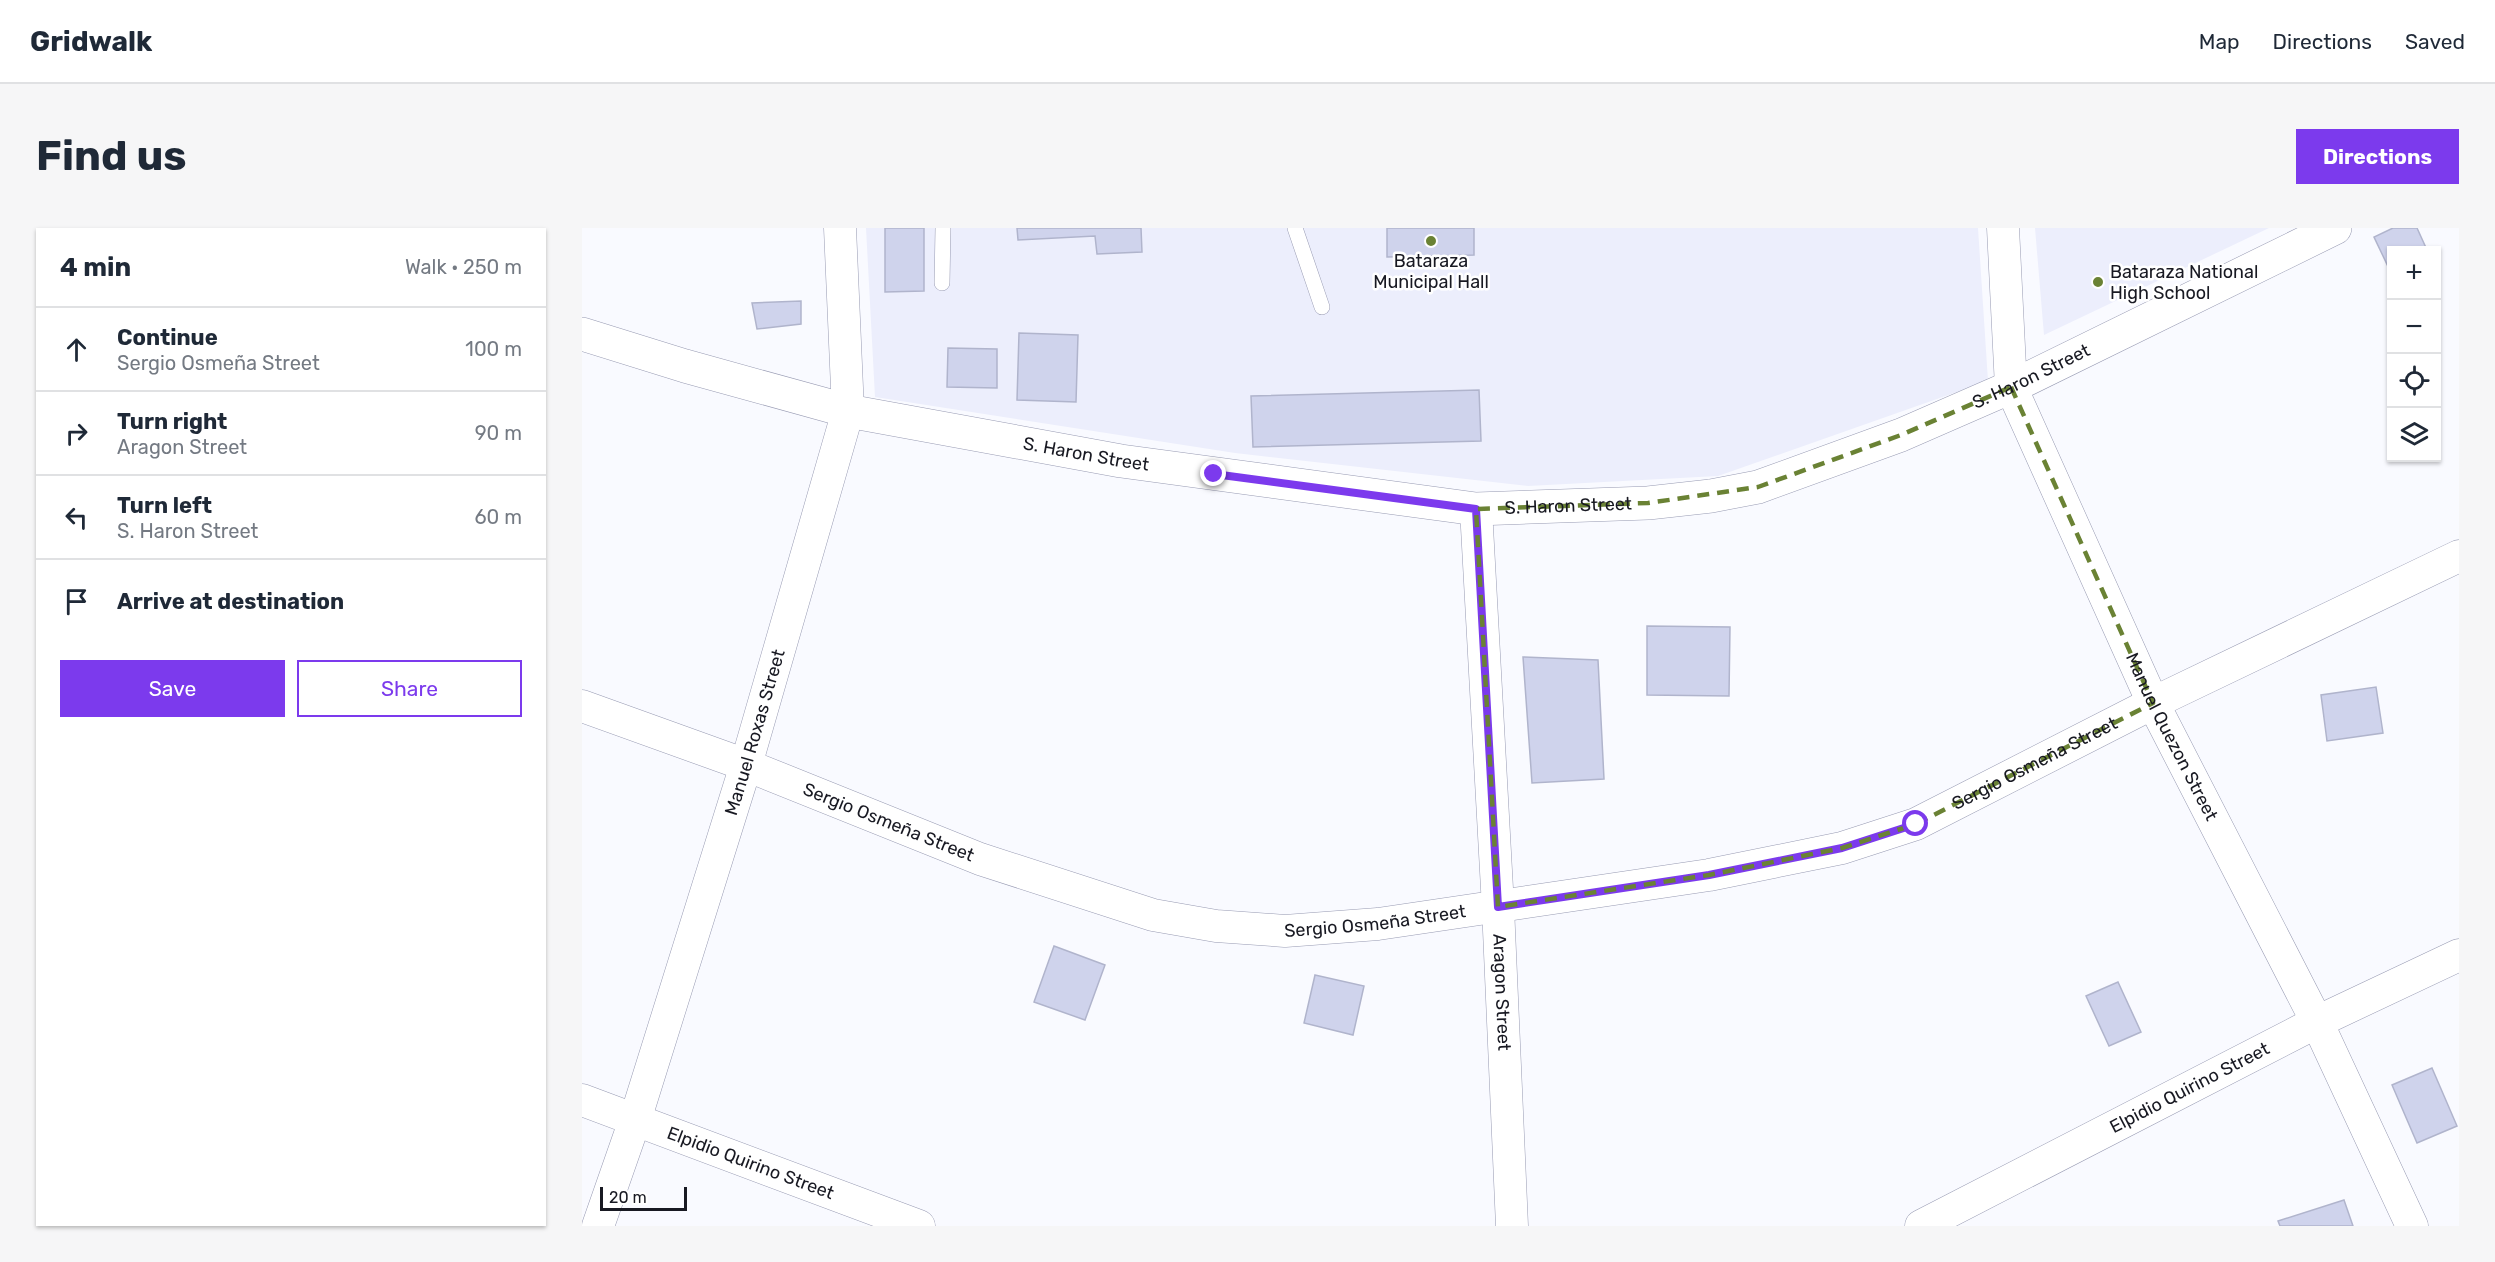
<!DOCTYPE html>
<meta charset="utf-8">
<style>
:root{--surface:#fff;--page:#f6f6f7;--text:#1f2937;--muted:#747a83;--line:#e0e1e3;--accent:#7c3aed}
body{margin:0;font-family:Rubik,sans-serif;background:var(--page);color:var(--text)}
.controls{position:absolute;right:18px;top:18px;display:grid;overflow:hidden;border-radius:0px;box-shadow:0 2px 4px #0004}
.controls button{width:54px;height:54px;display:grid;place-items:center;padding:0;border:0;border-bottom:2px solid var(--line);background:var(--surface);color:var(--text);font:30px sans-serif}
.scale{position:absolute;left:18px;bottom:15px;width:87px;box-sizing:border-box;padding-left:6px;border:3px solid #181922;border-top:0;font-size:16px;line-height:21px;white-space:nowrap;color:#181922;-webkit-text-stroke:4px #fff;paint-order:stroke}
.stop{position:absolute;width:18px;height:18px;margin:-14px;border:4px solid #7c3aed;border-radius:50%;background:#fff}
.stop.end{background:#7c3aed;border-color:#fff;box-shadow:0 2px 6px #0008}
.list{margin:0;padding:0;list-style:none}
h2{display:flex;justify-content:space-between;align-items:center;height:78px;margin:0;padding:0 24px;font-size:26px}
h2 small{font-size:20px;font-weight:400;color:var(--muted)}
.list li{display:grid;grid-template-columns:39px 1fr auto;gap:18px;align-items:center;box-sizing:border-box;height:84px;padding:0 24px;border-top:2px solid var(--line)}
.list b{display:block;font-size:22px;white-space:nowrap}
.list p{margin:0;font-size:20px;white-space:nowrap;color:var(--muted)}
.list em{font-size:20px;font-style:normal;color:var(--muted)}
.actions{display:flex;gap:12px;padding:18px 24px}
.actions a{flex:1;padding:14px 0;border:2px solid var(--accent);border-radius:0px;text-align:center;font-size:21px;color:var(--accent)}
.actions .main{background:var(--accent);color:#fff}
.icon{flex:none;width:33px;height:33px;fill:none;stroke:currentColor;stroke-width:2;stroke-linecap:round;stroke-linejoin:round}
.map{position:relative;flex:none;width:1877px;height:998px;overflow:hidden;border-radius:0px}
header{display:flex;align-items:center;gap:36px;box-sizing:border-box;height:84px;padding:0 30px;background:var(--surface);border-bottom:2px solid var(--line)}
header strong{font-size:28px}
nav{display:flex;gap:33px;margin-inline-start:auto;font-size:21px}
.intro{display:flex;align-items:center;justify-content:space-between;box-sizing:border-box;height:144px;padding:0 36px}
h1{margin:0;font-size:42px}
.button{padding:15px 27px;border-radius:0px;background:var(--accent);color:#fff;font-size:21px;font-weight:700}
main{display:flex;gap:36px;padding:0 36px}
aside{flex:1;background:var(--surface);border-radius:0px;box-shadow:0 2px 4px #0004}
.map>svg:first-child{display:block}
</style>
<header>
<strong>Gridwalk</strong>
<nav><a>Map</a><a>Directions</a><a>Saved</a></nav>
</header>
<div class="intro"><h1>Find us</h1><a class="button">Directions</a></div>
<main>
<aside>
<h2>4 min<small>Walk · 250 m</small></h2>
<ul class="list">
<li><svg class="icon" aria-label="ahead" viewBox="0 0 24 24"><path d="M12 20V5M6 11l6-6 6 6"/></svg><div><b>Continue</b><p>Sergio Osmeña Street</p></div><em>100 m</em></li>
<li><svg class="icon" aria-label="right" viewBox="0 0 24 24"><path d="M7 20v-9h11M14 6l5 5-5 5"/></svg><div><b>Turn right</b><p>Aragon Street</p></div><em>90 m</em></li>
<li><svg class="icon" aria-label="left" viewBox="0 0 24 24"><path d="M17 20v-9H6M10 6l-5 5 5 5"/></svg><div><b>Turn left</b><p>S. Haron Street</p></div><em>60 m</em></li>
<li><svg class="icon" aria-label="arrive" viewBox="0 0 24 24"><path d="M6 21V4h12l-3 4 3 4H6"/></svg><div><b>Arrive at destination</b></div></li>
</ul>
<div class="actions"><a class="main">Save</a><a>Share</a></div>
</aside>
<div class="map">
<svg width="1877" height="998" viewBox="0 0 1877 998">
<rect width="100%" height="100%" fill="#f9faff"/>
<g fill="#eceefc">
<path d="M284,0H1396L1406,153L1136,248L946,258L653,225L293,169Z"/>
<path d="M1453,0H1687L1462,107Z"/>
</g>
<g fill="#cfd3ec" stroke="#b0b4cc" stroke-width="1.5">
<path d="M303,0H342V63L303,64Z"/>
<path d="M435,0H559L560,24L515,26L513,8L436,12Z"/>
<path d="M805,0H892V27L805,29Z"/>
<path d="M1811,0H1835L1845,22H1810V47L1792,9Z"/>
<path d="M219,73V96L175,101L170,75Z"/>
<path d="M437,105L496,107L494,174L435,172Z"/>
<path d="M366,120L415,121V160L365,159Z"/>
<path d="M897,162L899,213L671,219L669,168Z"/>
<path d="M1065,398L1148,399L1147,468L1065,467Z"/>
<path d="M941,429L1016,432L1022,551L950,555Z"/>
<path d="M1794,459L1801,505L1745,513L1739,467Z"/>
<path d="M472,718L523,737L503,792L452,774Z"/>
<path d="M733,747L782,758L771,807L722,795Z"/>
<path d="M1536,754L1559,804L1527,818L1504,768Z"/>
<path d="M1850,840L1875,898L1835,915L1810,857Z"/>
<path d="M1762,972L1771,998H1698L1696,993Z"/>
</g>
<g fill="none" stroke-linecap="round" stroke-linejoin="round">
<defs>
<g id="service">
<path d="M713,0L740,79"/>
<path d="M360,55L361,0"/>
</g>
<g id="minor">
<path id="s1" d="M1421,0L1429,159L1571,475L1735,794L1830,998"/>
<path id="s2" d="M894,281L916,679L930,998"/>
<path id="s3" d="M0,478L164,537L398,631L571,687L634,698L703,703L796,696L1127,647L1260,620L1334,596L1571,475L1877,328"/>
<path id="s4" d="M0,872L337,998"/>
<path id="s5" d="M16,998L53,892L164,537L266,183L258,0"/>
<path id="s6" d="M1339,998L1735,794L1877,727"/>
</g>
<g id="tertiary">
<path id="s7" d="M0,106L103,138L266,183L539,233L894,281L1066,275L1129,268L1176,259L1319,207L1429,159L1753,0"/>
</g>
</defs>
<use href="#service" stroke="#989bb3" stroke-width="16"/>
<use href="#minor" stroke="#989bb3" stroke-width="33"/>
<use href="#tertiary" stroke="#989bb3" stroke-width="34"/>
<use href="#service" stroke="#fff" stroke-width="15"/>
<use href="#minor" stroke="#fff" stroke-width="32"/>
<use href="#tertiary" stroke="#fff" stroke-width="33"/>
</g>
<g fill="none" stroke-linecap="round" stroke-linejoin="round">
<path stroke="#7c3aed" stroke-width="8" d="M632,246L894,281L916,679L1127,647L1260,620L1334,596"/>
</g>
<path fill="none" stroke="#6a8234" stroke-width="4.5" stroke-dasharray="12 8" stroke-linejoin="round" d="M1429,159L1571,475L1334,596L1260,620L1127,647L916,679L894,281L1066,275L1176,259L1319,207Z"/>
<g fill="#6a8234" stroke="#fff" stroke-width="2">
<circle cx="849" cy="13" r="6"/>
<circle cx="1516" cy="54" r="6"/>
</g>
<g text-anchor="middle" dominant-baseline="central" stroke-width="5" stroke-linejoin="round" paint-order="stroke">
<g font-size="18" fill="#181922" stroke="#fff">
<text x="849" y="33">Bataraza<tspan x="849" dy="21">Municipal Hall</tspan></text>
<text x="1528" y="44" text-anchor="start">Bataraza National<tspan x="1528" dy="21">High School</tspan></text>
</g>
<g font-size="18" fill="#181922" stroke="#fff">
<text stroke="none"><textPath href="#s7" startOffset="1491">S. Haron Street</textPath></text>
<text stroke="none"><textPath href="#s7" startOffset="519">S. Haron Street</textPath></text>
<text stroke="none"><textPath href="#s7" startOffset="1005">S. Haron Street</textPath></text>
<text stroke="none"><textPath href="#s5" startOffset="518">Manuel Roxas Street</textPath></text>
<text stroke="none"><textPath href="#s1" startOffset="544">Manuel Quezon Street</textPath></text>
<text stroke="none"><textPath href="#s3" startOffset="1516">Sergio Osmeña Street</textPath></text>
<text stroke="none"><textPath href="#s3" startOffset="328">Sergio Osmeña Street</textPath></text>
<text stroke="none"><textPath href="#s3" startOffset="832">Sergio Osmeña Street</textPath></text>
<text stroke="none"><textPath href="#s2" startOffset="484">Aragon Street</textPath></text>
<text stroke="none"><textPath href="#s6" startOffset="302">Elpidio Quirino Street</textPath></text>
<text stroke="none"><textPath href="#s4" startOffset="180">Elpidio Quirino Street</textPath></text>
</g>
</g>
</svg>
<div class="controls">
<button>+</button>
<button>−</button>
<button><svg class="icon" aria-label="locate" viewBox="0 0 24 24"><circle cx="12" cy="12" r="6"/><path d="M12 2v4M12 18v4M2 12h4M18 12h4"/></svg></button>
<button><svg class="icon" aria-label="layers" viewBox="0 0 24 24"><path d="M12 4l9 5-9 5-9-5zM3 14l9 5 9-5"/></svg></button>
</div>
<div class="scale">20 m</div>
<div class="stop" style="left:1334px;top:596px"></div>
<div class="stop end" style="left:632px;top:246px"></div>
</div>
</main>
